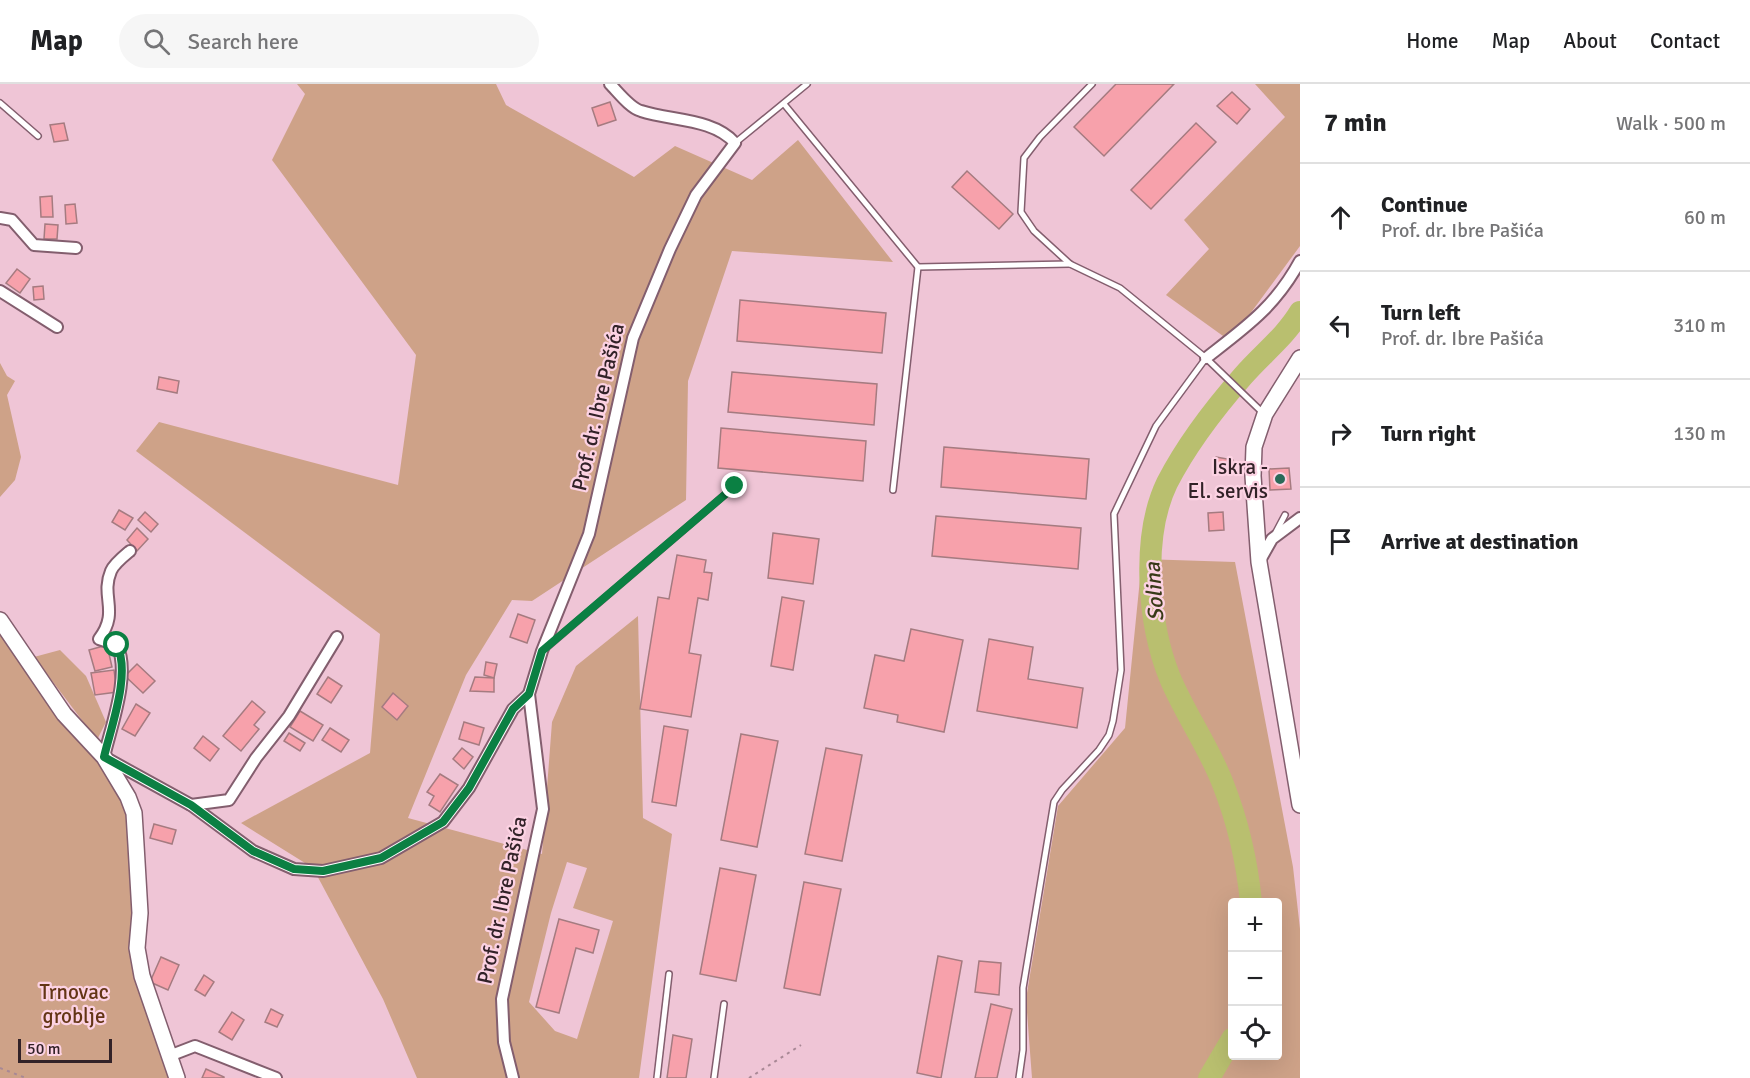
<!DOCTYPE html>
<meta charset="utf-8">
<style>
:root{--surface:#fff;--page:#f6f6f6;--text:#202124;--muted:#757577;--line:#e0e0e0}
body{margin:0;font-family:Signika,sans-serif;background:var(--page);color:var(--text)}
.controls{position:absolute;right:18px;bottom:18px;display:grid;overflow:hidden;border-radius:6px;box-shadow:0 6px 24px #0002}
.controls button{width:54px;height:54px;display:grid;place-items:center;padding:0;border:0;border-bottom:2px solid var(--line);background:var(--surface);color:var(--text);font:30px sans-serif}
.scale{position:absolute;left:18px;bottom:15px;width:94px;box-sizing:border-box;padding-left:6px;border:3px solid #322228;border-top:0;font-size:16px;line-height:21px;white-space:nowrap;color:#322228;-webkit-text-stroke:4px #fcd2e3;paint-order:stroke}
.stop{position:absolute;width:18px;height:18px;margin:-14px;border:4px solid #0b8043;border-radius:50%;background:#fff}
.stop.end{background:#0b8043;border-color:#fff;box-shadow:0 2px 6px #0008}
.list{margin:0;padding:0;list-style:none}
h2{display:flex;justify-content:space-between;align-items:center;height:78px;margin:0;padding:0 24px;font-size:26px}
h2 small{font-size:20px;font-weight:400;color:var(--muted)}
.list li{display:grid;grid-template-columns:39px 1fr auto;gap:18px;align-items:center;box-sizing:border-box;height:108px;padding:0 24px;border-top:2px solid var(--line)}
.list b{display:block;font-size:22px;white-space:nowrap}
.list p{margin:0;font-size:20px;white-space:nowrap;color:var(--muted)}
.list em{font-size:20px;font-style:normal;color:var(--muted)}
.icon{flex:none;width:33px;height:33px;fill:none;stroke:currentColor;stroke-width:2;stroke-linecap:round;stroke-linejoin:round}
.map{position:relative;flex:none;width:1300px;height:994px;overflow:hidden}
header{display:flex;align-items:center;gap:36px;box-sizing:border-box;height:84px;padding:0 30px;background:var(--surface);border-bottom:2px solid var(--line)}
header strong{font-size:28px}
nav{display:flex;gap:33px;margin-inline-start:auto;font-size:21px}
.search{width:420px;height:54px;background:var(--page);display:flex;align-items:center;gap:15px;box-sizing:border-box;padding:0 21px;border-radius:33px;color:var(--muted);font-size:22px}
main{display:flex}
aside{flex:1;background:var(--surface)}
.map>svg:first-child{display:block}
</style>
<header>
<strong>Map</strong>
<div class="search"><svg class="icon" aria-label="search" viewBox="0 0 24 24"><circle cx="10" cy="10" r="6"/><path d="M15 15l6 6"/></svg>Search here</div>
<nav><a>Home</a><a>Map</a><a>About</a><a>Contact</a></nav>
</header>
<main>
<div class="map">
<svg width="1300" height="994" viewBox="0 0 1300 994">
<rect width="100%" height="100%" fill="#efc5d6"/>
<g fill="#cea288" fill-rule="evenodd">
<path d="M297,0H496L506,21L634,93L675,62L752,96L798,56L893,178L732,167L688,297L686,416L532,517L512,516L466,591L408,734L542,770L552,638L576,582L638,532L643,734L672,750L639,994H417L383,915L313,784L241,739L370,669L380,550L136,367L159,338L398,401L416,271L272,76L305,10ZM567,778L587,784L573,824L613,837L577,955L555,947L529,918L551,829Z"/>
<path d="M1255,0H1300V162L1230,257L1166,211L1209,165L1184,136L1285,33Z"/>
<path d="M0,279L7,292L15,297L7,311L21,373L15,396L0,413Z"/>
<path d="M1142,475L1235,478L1293,783L1300,845V994H1032L1026,915L1058,722L1125,644ZM1232,818H1278V972H1232Z"/>
<path d="M0,537L128,713L137,864L177,994H0Z"/>
<path d="M60,566L86,592L106,638L97,656L34,573Z"/>
</g>
<g fill="none" stroke-linecap="round" stroke-linejoin="round">
<g stroke="#b9bf6f" stroke-width="22">
<path d="M1251,818C1247,778 1238,738 1223,700C1209,663 1185,630 1170,594C1148,540 1141,453 1167,399C1187,360 1214,325 1243,292C1262,270 1285,253 1300,228"/>
<path d="M1209,994L1232,955"/>
</g>
</g>
<g fill="#f7a1ab" stroke="#a57b80" stroke-width="1.5">
<path d="M1116,0H1174L1104,72L1074,43Z"/>
<path d="M1232,8L1250,25L1237,40L1217,22Z"/>
<path d="M610,18L616,36L598,42L592,24Z"/>
<path d="M64,39L68,56L54,58L50,41Z"/>
<path d="M1196,39L1216,58L1151,125L1131,106Z"/>
<path d="M967,87L1013,130L999,145L952,103Z"/>
<path d="M52,112L53,133H41L40,113Z"/>
<path d="M75,120L77,139L66,140L65,121Z"/>
<path d="M45,140L58,141L57,155H44Z"/>
<path d="M17,185L30,195L20,209L6,199Z"/>
<path d="M43,202L44,215L34,216L33,203Z"/>
<path d="M740,216L886,229L882,269L737,257Z"/>
<path d="M732,288L877,300L874,341L728,328Z"/>
<path d="M159,293L179,297L177,309L157,305Z"/>
<path d="M721,344L866,357L863,397L718,384Z"/>
<path d="M944,363L1089,375L1086,415L941,403Z"/>
<path d="M1216,373L1233,376L1231,387L1214,384Z"/>
<path d="M1289,384L1291,405L1270,406L1269,385Z"/>
<path d="M119,426L133,434L125,446L112,438Z"/>
<path d="M145,428L158,440L151,448L138,436Z"/>
<path d="M1223,428L1224,446L1209,447L1208,429Z"/>
<path d="M936,432L1081,444L1078,485L932,472Z"/>
<path d="M137,444L148,455L137,467L127,456Z"/>
<path d="M773,449L819,455L813,500L768,494Z"/>
<path d="M677,471L706,476L704,488L712,489L708,516L698,514L689,569L701,571L691,633L640,625L658,513L669,515Z"/>
<path d="M782,513L804,517L793,586L771,582Z"/>
<path d="M518,530L535,536L527,559L510,553Z"/>
<path d="M911,545L963,556L944,648L897,638L898,631L864,624L875,571L904,577Z"/>
<path d="M989,555L1033,563L1028,595L1083,604L1077,644L977,627Z"/>
<path d="M107,561L112,583L95,587L89,566Z"/>
<path d="M486,578L497,580L494,594L484,591Z"/>
<path d="M137,580L155,597L143,609L125,592Z"/>
<path d="M114,586L117,608L95,611L91,589Z"/>
<path d="M328,593L342,602L331,619L317,610Z"/>
<path d="M475,593L494,594V608L470,607Z"/>
<path d="M393,609L408,622L397,636L382,623Z"/>
<path d="M252,617L265,628L254,641L259,645L241,667L223,652Z"/>
<path d="M136,620L150,629L135,652L122,645Z"/>
<path d="M300,627L323,641L313,657L290,643Z"/>
<path d="M464,638L484,644L479,661L459,655Z"/>
<path d="M664,642L688,646L676,722L652,718Z"/>
<path d="M330,644L349,656L341,668L322,656Z"/>
<path d="M289,649L305,659L300,667L284,657Z"/>
<path d="M741,650L778,657L757,763L721,756Z"/>
<path d="M203,652L219,665L210,677L194,664Z"/>
<path d="M462,664L473,673L464,685L453,675Z"/>
<path d="M826,664L862,671L842,777L805,770Z"/>
<path d="M440,690L458,701L440,728L429,721L434,712L427,708Z"/>
<path d="M154,740L176,746L172,760L150,754Z"/>
<path d="M720,784L756,791L736,897L700,890Z"/>
<path d="M804,798L841,805L820,911L784,904Z"/>
<path d="M559,835L599,846L593,869L576,864L559,929L536,923Z"/>
<path d="M938,872L962,877L941,994L917,989Z"/>
<path d="M161,873L179,881L168,906L150,898Z"/>
<path d="M979,877L1001,879L999,911L975,908Z"/>
<path d="M204,891L214,898L205,912L195,906Z"/>
<path d="M991,920L1012,925L997,994H975Z"/>
<path d="M271,925L283,931L277,943L265,938Z"/>
<path d="M232,928L244,936L232,956L219,948Z"/>
<path d="M673,951L692,955L686,994H667Z"/>
<path d="M206,985L224,993V994H202Z"/>
</g>
<g fill="none" stroke-linecap="round" stroke-linejoin="round">
<defs>
<g id="lane">
<path d="M1092,0L1040,53L1024,74L1021,128L1034,147L1070,180L1120,204L1206,274L1263,329"/>
<path d="M0,19L38,52"/>
<path d="M784,20L918,183L1070,180"/>
<path d="M735,59L807,0"/>
<path d="M893,406L918,183"/>
<path d="M1276,448L1285,431"/>
<path d="M546,564L735,402"/>
<path d="M657,994L669,890"/>
<path d="M714,994L724,920"/>
<path d="M1019,994L1023,966V904L1054,718L1062,706L1099,666L1109,651L1113,637L1121,586L1114,430L1156,342L1206,274"/>
</g>
<g id="street">
<path d="M0,134L12,136L34,161L76,164"/>
<path d="M0,207L57,243"/>
<path d="M1206,274C1246,243 1275,223 1300,177"/>
<path d="M130,467C124,472 114,480 111,487C100,513 120,527 99,555L117,561C131,590 111,642 104,673L191,721L253,767L294,785L323,787L381,774L443,738L469,704L513,625L529,610"/>
<path d="M1259,478L1272,455L1300,434"/>
<path d="M191,721L229,716L256,674L289,632L337,553"/>
<path d="M169,972L195,962L276,994"/>
<path d="M513,994L504,958L502,915L543,725L529,610L542,567L589,450L633,254L670,165L696,111L735,59C713,34 671,37 641,27C630,24 618,8 610,0"/>
</g>
<g id="secondary">
<path d="M1300,274L1265,330L1254,363L1253,392L1259,478L1300,721"/>
<path d="M0,536L64,630L104,673L128,713L134,729L136,761L140,829L137,864L142,892L177,994"/>
</g>
</defs>
<use href="#lane" stroke="#835e6e" stroke-width="8"/>
<use href="#street" stroke="#835e6e" stroke-width="14"/>
<use href="#secondary" stroke="#835e6e" stroke-width="18"/>
<g stroke="#a88895" stroke-width="2" stroke-dasharray="3 4.5" stroke-linecap="butt">
<path d="M0,984L26,994"/>
<path d="M749,994L801,961"/>
</g>
<use href="#lane" stroke="#fff" stroke-width="5"/>
<use href="#street" stroke="#fff" stroke-width="10"/>
<use href="#secondary" stroke="#fff" stroke-width="15"/>
</g>
<g fill="none" stroke-linecap="round" stroke-linejoin="round">
<path stroke="#0b8043" stroke-width="8" d="M117,561C131,590 111,643 104,673L191,721L253,767L294,785L323,787L381,774L443,738L469,704L513,625L529,610L542,567L735,402"/>
</g>
<circle fill="#2b6a58" stroke="#fcd2e3" stroke-width="2" cx="1280" cy="395" r="6"/>
<g text-anchor="middle" dominant-baseline="central" stroke-width="4.5" stroke-linejoin="round" paint-order="stroke">
<g font-size="21" fill="#322228" stroke="#fcd2e3">
<text transform="translate(598 323) rotate(-77)">Prof. dr. Ibre Pašića</text>
<text transform="translate(502 816) rotate(-78)">Prof. dr. Ibre Pašića</text>
</g>
<g font-size="21" fill="#322228" stroke="#fcd2e3" text-anchor="end">
<text x="1268" y="383">Iskra -<tspan x="1268" dy="24">El. servis</tspan></text>
</g>
<g font-size="21" fill="#633515" stroke="#fcd2e3">
<text x="74" y="908">Trnovac<tspan x="74" dy="24">groblje</tspan></text>
</g>
<g font-size="22" font-style="italic" fill="#383a17" stroke="#fcd2e3">
<text transform="translate(1154 508) rotate(-94)">Solina</text>
</g>
</g>
</svg>
<div class="controls">
<button>+</button>
<button>−</button>
<button><svg class="icon" aria-label="locate" viewBox="0 0 24 24"><circle cx="12" cy="12" r="6"/><path d="M12 2v4M12 18v4M2 12h4M18 12h4"/></svg></button>
</div>
<div class="scale">50 m</div>
<div class="stop" style="left:117px;top:561px"></div>
<div class="stop end" style="left:735px;top:402px"></div>
</div>
<aside>
<h2>7 min<small>Walk · 500 m</small></h2>
<ul class="list">
<li><svg class="icon" aria-label="ahead" viewBox="0 0 24 24"><path d="M12 20V5M6 11l6-6 6 6"/></svg><div><b>Continue</b><p>Prof. dr. Ibre Pašića</p></div><em>60 m</em></li>
<li><svg class="icon" aria-label="left" viewBox="0 0 24 24"><path d="M17 20v-9H6M10 6l-5 5 5 5"/></svg><div><b>Turn left</b><p>Prof. dr. Ibre Pašića</p></div><em>310 m</em></li>
<li><svg class="icon" aria-label="right" viewBox="0 0 24 24"><path d="M7 20v-9h11M14 6l5 5-5 5"/></svg><div><b>Turn right</b></div><em>130 m</em></li>
<li><svg class="icon" aria-label="arrive" viewBox="0 0 24 24"><path d="M6 21V4h12l-3 4 3 4H6"/></svg><div><b>Arrive at destination</b></div></li>
</ul>
</aside>
</main>
